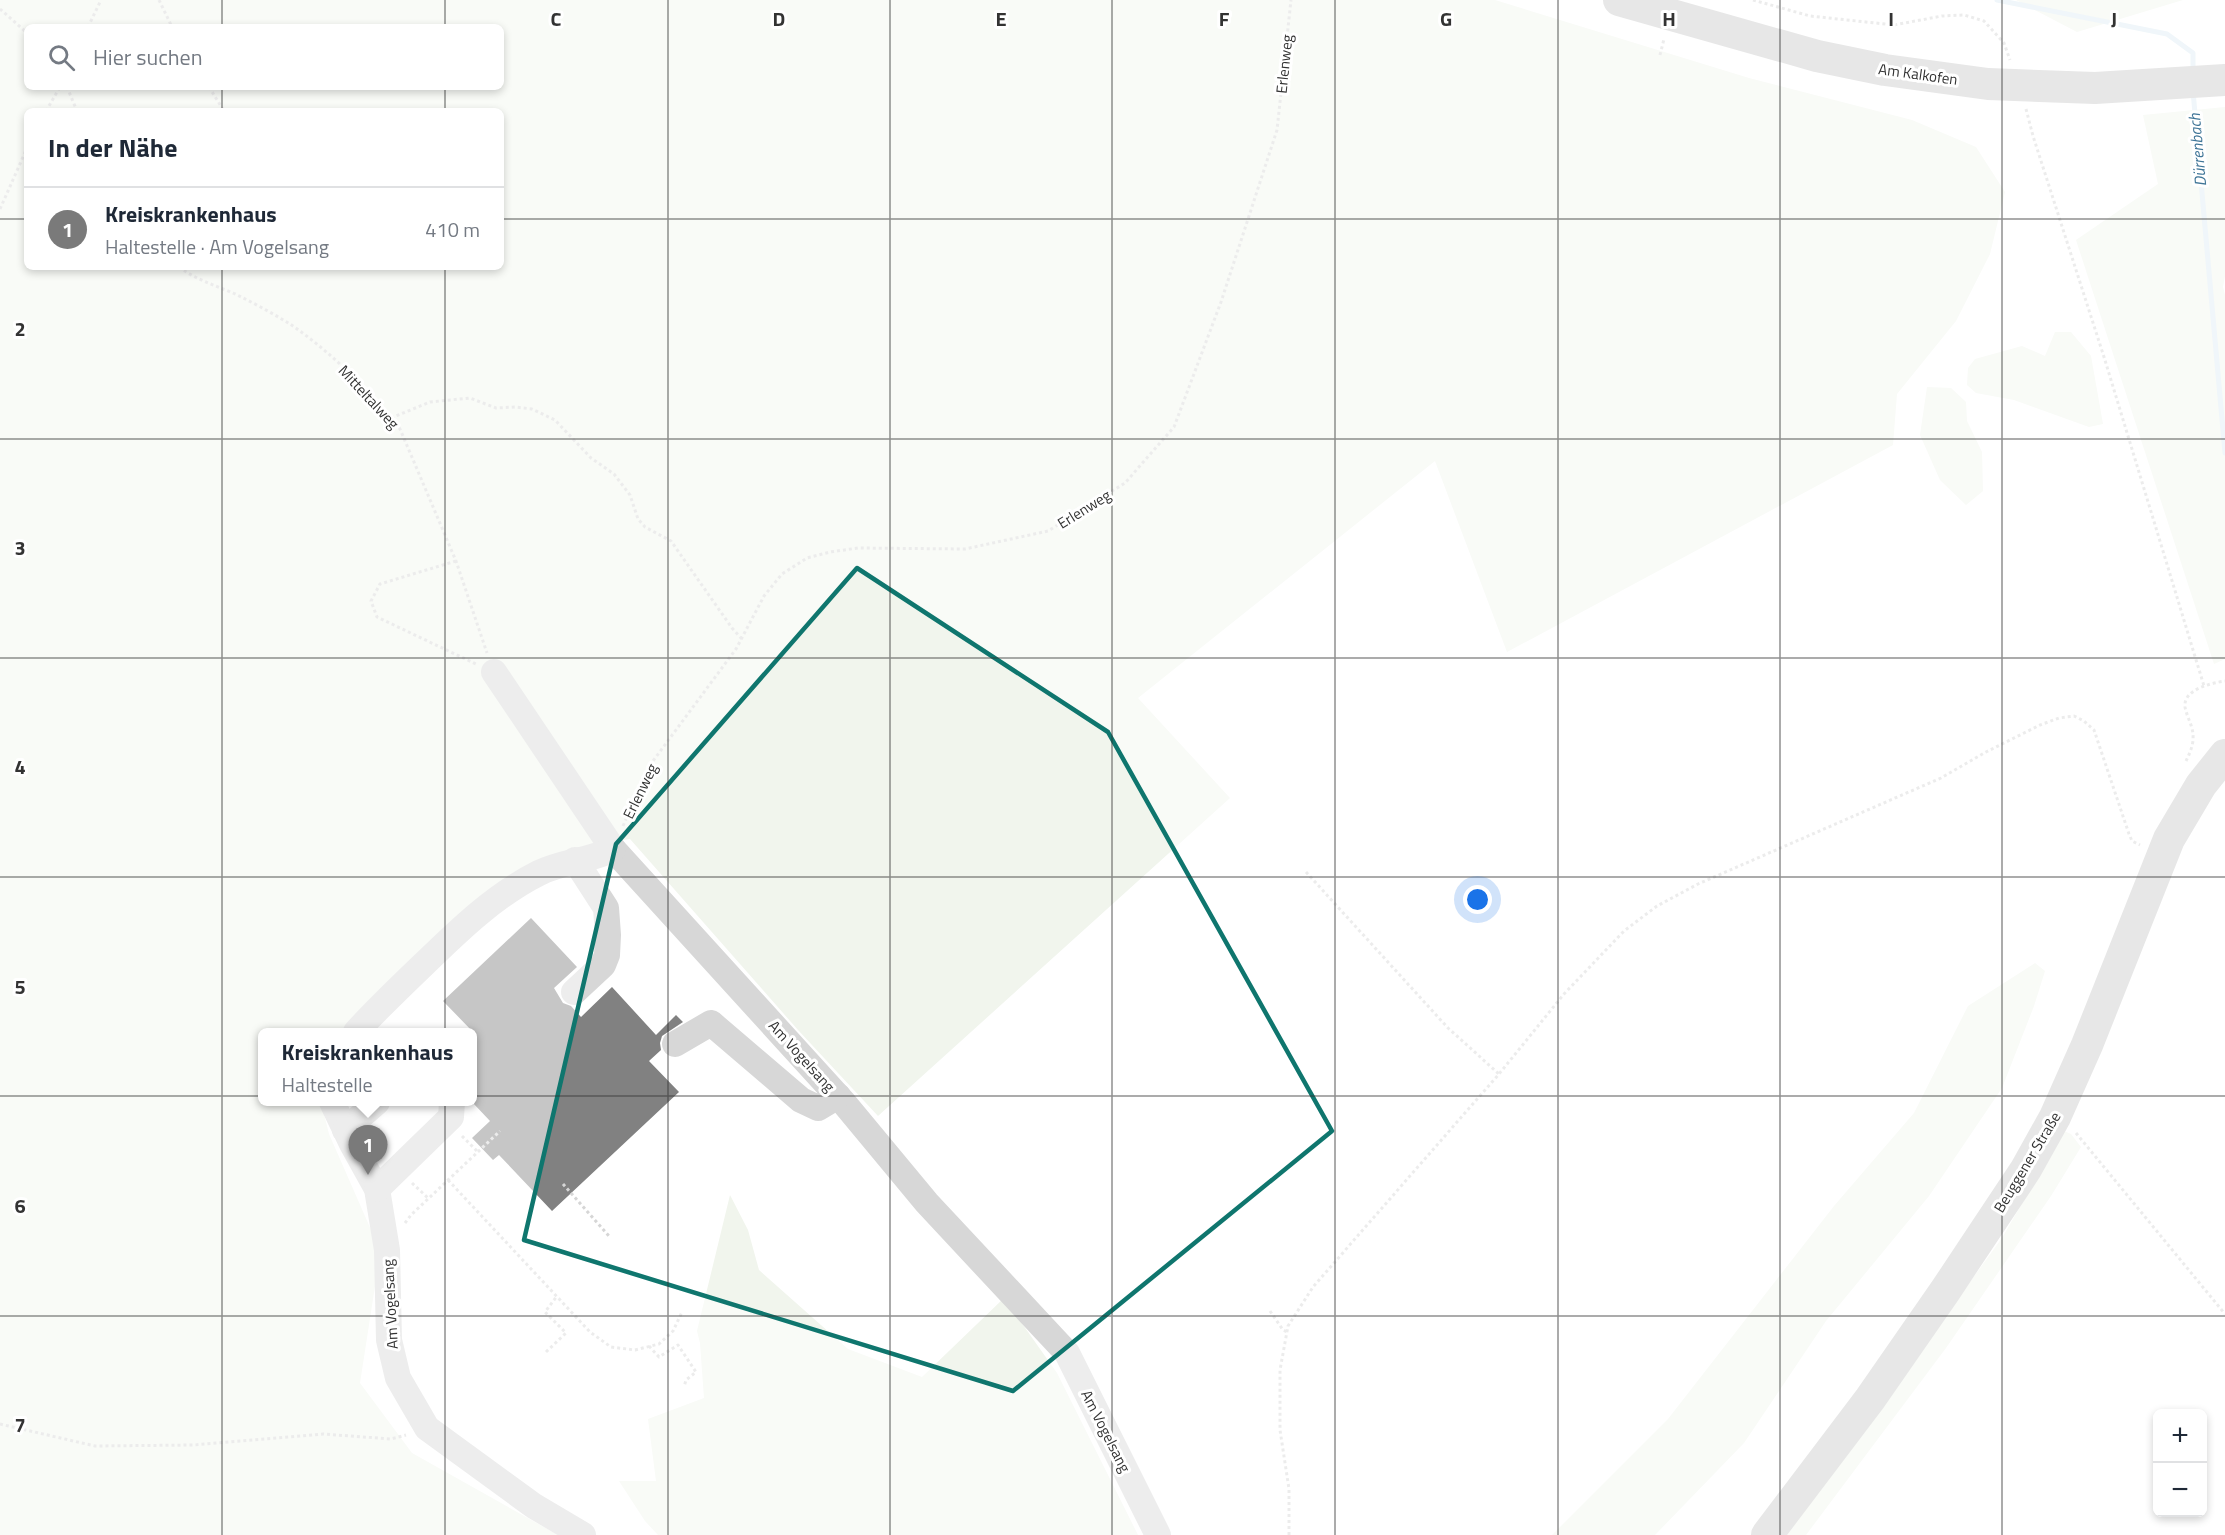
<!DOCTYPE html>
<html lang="de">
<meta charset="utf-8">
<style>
:root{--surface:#fff;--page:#f2f2f3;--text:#1f2937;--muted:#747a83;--line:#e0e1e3;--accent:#7a7a7a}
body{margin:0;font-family:"Titillium Web",sans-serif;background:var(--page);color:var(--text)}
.controls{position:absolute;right:18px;bottom:18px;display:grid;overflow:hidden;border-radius:9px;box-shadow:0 3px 9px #0003}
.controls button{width:54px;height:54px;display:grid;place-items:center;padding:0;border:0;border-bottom:2px solid var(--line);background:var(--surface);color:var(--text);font:30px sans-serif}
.you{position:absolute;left:1478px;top:900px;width:21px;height:21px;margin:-15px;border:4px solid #fff;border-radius:50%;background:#1a73e8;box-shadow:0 0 0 9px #1a73e833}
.badge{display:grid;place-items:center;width:39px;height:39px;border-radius:50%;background:var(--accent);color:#fff;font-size:20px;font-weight:700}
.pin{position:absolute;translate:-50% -50px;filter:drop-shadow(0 2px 3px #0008)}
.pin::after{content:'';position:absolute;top:32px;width:21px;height:18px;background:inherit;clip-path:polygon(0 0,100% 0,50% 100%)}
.popup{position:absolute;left:258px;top:1028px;width:219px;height:78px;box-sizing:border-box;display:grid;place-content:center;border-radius:9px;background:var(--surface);filter:drop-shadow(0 2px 4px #0005);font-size:20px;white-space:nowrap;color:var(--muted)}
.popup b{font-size:22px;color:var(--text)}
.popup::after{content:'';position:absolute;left:50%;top:100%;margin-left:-12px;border:12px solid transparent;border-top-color:var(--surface)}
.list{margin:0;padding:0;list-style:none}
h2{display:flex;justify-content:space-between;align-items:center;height:78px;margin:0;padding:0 24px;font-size:26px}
h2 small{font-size:20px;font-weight:400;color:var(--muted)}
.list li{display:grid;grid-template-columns:39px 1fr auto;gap:18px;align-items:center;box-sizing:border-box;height:84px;padding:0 24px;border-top:2px solid var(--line)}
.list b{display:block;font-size:22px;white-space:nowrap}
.list p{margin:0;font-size:20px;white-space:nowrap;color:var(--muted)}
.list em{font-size:20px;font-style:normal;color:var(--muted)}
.icon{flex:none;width:33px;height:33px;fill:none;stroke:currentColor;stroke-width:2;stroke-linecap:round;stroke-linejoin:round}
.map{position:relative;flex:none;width:2225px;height:1535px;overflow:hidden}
.search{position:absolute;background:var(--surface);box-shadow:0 3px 9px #0003;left:24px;top:24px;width:480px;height:66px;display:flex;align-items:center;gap:15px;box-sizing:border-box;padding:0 21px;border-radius:9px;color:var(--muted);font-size:22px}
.panel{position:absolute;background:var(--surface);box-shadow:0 3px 9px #0003;left:24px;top:108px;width:480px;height:162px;border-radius:9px}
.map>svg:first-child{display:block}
</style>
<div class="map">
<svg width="2225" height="1535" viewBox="0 0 2225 1535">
<rect width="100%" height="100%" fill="#fff"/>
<g fill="#f1f5ed" fill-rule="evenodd">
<path d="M0,0H1495L1749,78L1912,120L1976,147L2005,192L1990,254L1956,321L1897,394L1893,445L1507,652L1435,461L1138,698L1230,798L878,1116L798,1030L630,839L597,844L544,859L348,1032H263V1102H321L329,1134L375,1239V1286L360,1383L412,1453L558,1535H0ZM27,27H501V87H27ZM27,111H501V267H27Z"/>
<path d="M2016,0H2183L2077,32Z"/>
<path d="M2225,107V276L2223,287L2225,295V659L2214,664L2076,240L2158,184L2143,115Z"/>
<path d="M2055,332H2071L2091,356L2103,424L2089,427L2014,400L1976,393L1967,385L1968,368L1975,359L2022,346L2045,356Z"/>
<path d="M1927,387L1951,388L1966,402L1967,421L1982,452L1983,491L1966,505L1940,480L1920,435Z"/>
<path d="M2035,963L2045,971L2034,1006L2002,1088L1929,1196L1826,1321L1744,1443L1655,1535H1552L1668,1419L1834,1206L1914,1113L1968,1006Z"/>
<path d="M2064,1131L2071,1134L2081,1147L2051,1196L1946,1348L1806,1535H1786L2002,1238Z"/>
<path d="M730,1195L748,1230L759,1270L848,1349L922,1377L1004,1298L1057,1373L1138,1535H658L645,1521L619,1481H656L648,1419L704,1398L700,1343L697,1331Z"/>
</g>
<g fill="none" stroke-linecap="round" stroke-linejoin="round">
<g stroke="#ddebf3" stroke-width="5">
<path d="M1997,0L2167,34L2193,53V73"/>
<path d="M2193,91L2225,453"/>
</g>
</g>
<path fill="#818181" d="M531,918L577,967L554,988L563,1003L571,1006L581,1017L612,987L656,1035L676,1015L683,1022L662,1036L660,1043L661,1050L649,1061L679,1092L552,1211L499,1155L493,1160L472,1138L490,1121L473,1103V1032L443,1001Z"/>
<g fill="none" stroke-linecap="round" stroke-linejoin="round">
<g stroke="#d6d6d6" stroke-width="3" stroke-dasharray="3 3" stroke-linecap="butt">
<path d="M159,0L172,27"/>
<path d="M1753,0L1810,16L1894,25L1942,16L1964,15L1984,21L2004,43L2010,60"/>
<path d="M0,9L27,33"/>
<path d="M88,27L101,0"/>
<path d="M1660,55L1664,39"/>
<path d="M67,87L77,111"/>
<path d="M209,87L224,111"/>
<path d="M2026,109L2033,136L2104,357L2204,686"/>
<path d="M46,111L60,87"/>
<path d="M0,209L27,148"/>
<path d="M179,267C195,279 214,285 233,293C252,302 272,313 290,324C331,352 369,390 400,429L456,561L487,653"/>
<path d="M391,418L430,402L470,398L496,408L515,407L532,409L555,420L591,458L614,474L630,495L638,519L645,527L671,541L732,628L742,639"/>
<path d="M456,561L380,584L371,601L377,617L476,664"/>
<path d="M2186,761C2189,755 2193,746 2193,739C2194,727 2187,718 2185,707C2183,689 2212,683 2225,681"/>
<path d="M623,826L650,765L736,649L764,596L782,574L807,558L830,552L858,548L965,549L1048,531L1125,483L1174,427L1221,302L1277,130L1291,0"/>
<path d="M1306,872L1448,1028L1499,1074"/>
<path d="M2076,1133L2225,1314"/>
<path d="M462,1136L478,1152"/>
<path d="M448,1180L590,1332L611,1347L635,1350L659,1344L673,1331L682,1312"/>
<path d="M412,1183L428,1198"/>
<path d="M563,1184L609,1236"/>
<path d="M405,1223L411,1215L500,1131"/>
<path d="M1270,1311L1283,1330L1287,1332"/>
<path d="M649,1346L659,1357L678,1345L696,1372L686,1380L684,1387"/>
<path d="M546,1352L566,1333L545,1312L557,1296"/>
<path d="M0,1424L95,1446L194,1445L323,1434L391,1439L406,1435"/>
<path d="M1289,1535V1489L1280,1430V1370L1288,1326L1313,1287L1499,1074L1564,994L1624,931L1657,906L1698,884L1941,778L1986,752L2040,725L2059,718L2074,716L2084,721L2094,730L2129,834L2132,841L2140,845"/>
</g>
<g stroke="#d7d7d7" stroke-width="26">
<path d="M494,672L613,849L844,1103L927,1203L1067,1353L1158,1535"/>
<path d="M574,992L603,965L607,955L608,935L606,908L575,860"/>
<path d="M356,1032C378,1008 401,986 424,964C459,930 495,895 539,873C563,861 591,861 613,849"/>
<path d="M675,1044L711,1023L801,1100L818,1108L838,1096"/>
<path d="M332,1102L352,1144L377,1189L387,1250L389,1340L398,1378L427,1428L534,1506L583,1535"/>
<path d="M345,1130L377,1102"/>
<path d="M377,1189L451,1117L452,1102"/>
</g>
<g stroke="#cacaca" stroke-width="32">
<path d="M1619,0L1817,56L1885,70L1988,84L2095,88L2225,80"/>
<path d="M1767,1535L1870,1399L1945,1291L2026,1169L2055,1117L2087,1045L2169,839L2201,785L2225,755"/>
</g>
</g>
<path d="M0 0H2225V1535H0ZM857,568L1108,732L1332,1131L1013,1391L524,1240L616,844Z" fill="#fff" fill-opacity=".55" fill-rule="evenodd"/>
<path fill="none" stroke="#0f766e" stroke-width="4.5" stroke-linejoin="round" d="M857,568L1108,732L1332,1131L1013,1391L524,1240L616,844Z"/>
<path fill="none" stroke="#333" stroke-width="1.5" stroke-opacity="0.55" d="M222,0V27M445,0V27M668,0V1535M890,0V1535M1112,0V1535M1335,0V1535M1558,0V1535M1780,0V1535M2002,0V1535M222,87V111M445,87V111M0,219H27M501,219H2225M222,267V1535M445,267V1535M0,439H2225M0,658H2225M0,877H2225M0,1096H2225M0,1316H2225"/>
<g text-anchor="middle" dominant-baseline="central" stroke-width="6" stroke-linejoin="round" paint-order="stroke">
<g font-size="15" fill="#333" stroke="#fff">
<text transform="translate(1284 64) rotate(-84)">Erlenweg</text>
<text transform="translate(1918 74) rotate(8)">Am Kalkofen</text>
<text transform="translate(369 397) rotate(47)">Mitteltalweg</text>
<text transform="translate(1084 509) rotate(-32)">Erlenweg</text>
<text transform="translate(640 791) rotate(-64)">Erlenweg</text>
<text transform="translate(802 1056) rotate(48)">Am Vogelsang</text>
<text transform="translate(2027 1162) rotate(-59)">Beuggener Straße</text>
<text transform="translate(390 1304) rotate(-93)">Am Vogelsang</text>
<text transform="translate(1106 1431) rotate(63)">Am Vogelsang</text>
</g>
<g font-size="16" font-style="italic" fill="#3f7597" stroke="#fff">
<text transform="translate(2197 150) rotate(-95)">Dürrenbach</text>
</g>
</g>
<g font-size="20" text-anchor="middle" font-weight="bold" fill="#333" stroke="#fff" stroke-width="6" stroke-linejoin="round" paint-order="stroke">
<text x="556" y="26">C</text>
<text x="779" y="26">D</text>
<text x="1001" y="26">E</text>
<text x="1224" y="26">F</text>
<text x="1446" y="26">G</text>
<text x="1669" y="26">H</text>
<text x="1891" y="26">I</text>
<text x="2114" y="26">J</text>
<text x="20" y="336">2</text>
<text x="20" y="555">3</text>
<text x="20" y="774">4</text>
<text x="20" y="994">5</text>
<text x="20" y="1213">6</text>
<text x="20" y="1432">7</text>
</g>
</svg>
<div class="controls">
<button>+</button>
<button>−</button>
</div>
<div class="you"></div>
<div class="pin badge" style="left:368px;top:1175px">1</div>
<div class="popup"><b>Kreiskrankenhaus</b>Haltestelle</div>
<div class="search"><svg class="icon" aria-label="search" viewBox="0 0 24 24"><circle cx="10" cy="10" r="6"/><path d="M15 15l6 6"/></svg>Hier suchen</div>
<section class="panel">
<h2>In der Nähe<small></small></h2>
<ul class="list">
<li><span class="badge">1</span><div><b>Kreiskrankenhaus</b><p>Haltestelle · Am Vogelsang</p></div><em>410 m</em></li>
</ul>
</section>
</div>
